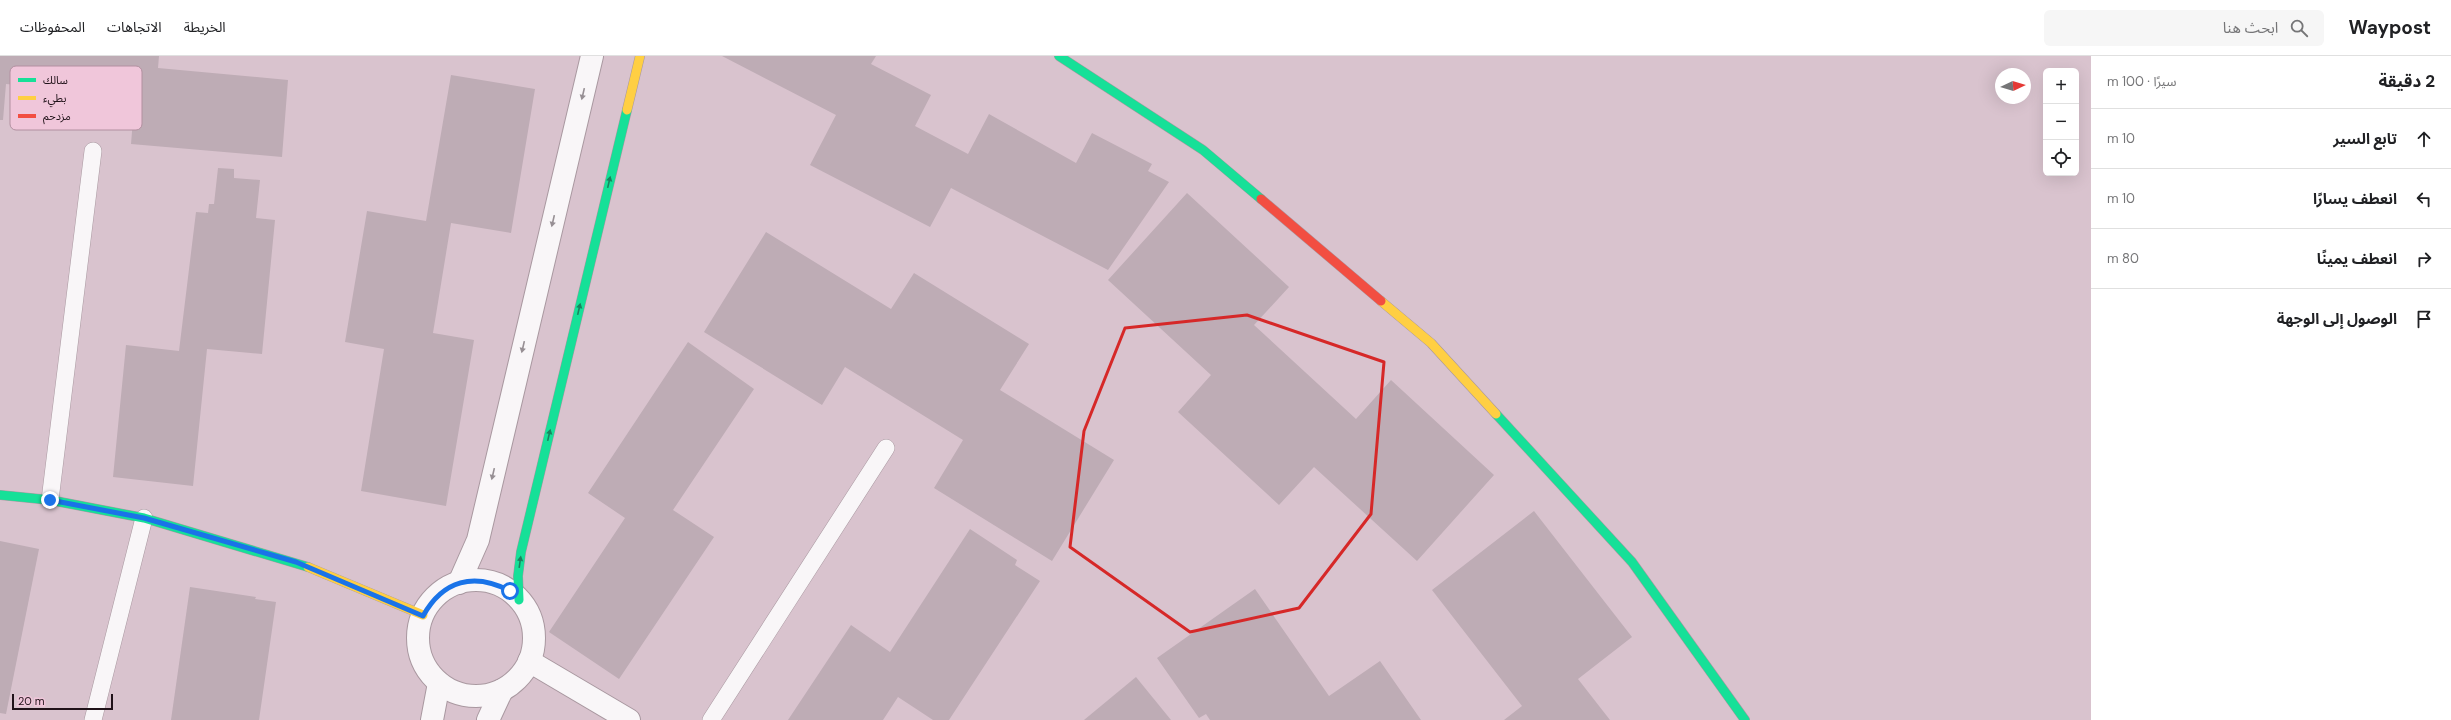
<!DOCTYPE html>
<html lang="ar">
<meta charset="utf-8">
<style>
:root{--surface:#fff;--page:#f6f6f6;--text:#202124;--muted:#757577;--line:#e0e0e0}
body{margin:0;font-family:"DM Sans","Noto Sans Arabic",sans-serif;background:var(--page);color:var(--text);direction:rtl}
.controls{position:absolute;right:12px;top:12px;display:grid;overflow:hidden;border-radius:6px;box-shadow:0 4px 16px #0002}
.controls button{width:36px;height:36px;display:grid;place-items:center;padding:0;border:0;border-bottom:1px solid var(--line);background:var(--surface);color:var(--text);font:20px sans-serif}
.compass{position:absolute;left:1995px;top:12px;width:36px;height:36px;border-radius:50%;background:var(--surface);box-shadow:0 4px 16px #0002;rotate:86deg}
.scale{position:absolute;left:12px;bottom:10px;width:101px;box-sizing:border-box;padding-left:4px;border:2px solid #201219;border-top:0;font-size:11px;line-height:14px;white-space:nowrap;color:#201219;-webkit-text-stroke:3px #f0c6da;paint-order:stroke}
.stop{position:absolute;width:12px;height:12px;margin:-9px;border:3px solid #1a73e8;border-radius:50%;background:#fff}
.stop.end{background:#1a73e8;border-color:#fff;box-shadow:0 1px 4px #0008}
.list{margin:0;padding:0;list-style:none}
h2{display:flex;justify-content:space-between;align-items:center;height:52px;margin:0;padding:0 16px;font-size:17px}
h2 small{font-size:13px;font-weight:400;color:var(--muted)}
.list li{display:grid;grid-template-columns:26px 1fr auto;gap:12px;align-items:center;box-sizing:border-box;height:60px;padding:0 16px;border-top:1px solid var(--line)}
.list b{display:block;font-size:15px;white-space:nowrap}
.list em{font-size:13px;font-style:normal;color:var(--muted)}
.icon{flex:none;width:22px;height:22px;fill:none;stroke:currentColor;stroke-width:2;stroke-linecap:round;stroke-linejoin:round}
.map{position:relative;flex:none;width:2091px;height:664px;overflow:hidden;direction:ltr}
header{display:flex;align-items:center;gap:24px;box-sizing:border-box;height:56px;padding:0 20px;background:var(--surface);border-bottom:1px solid var(--line)}
header strong{font-size:19px}
nav{display:flex;gap:22px;margin-inline-start:auto;font-size:14px}
.search{width:280px;height:36px;background:var(--page);display:flex;align-items:center;gap:10px;box-sizing:border-box;padding:0 14px;border-radius:6px;color:var(--muted);font-size:15px}
main{display:flex}
aside{flex:1;background:var(--surface)}
.map>svg:first-child{display:block}
</style>
<header>
<strong>Waypost</strong>
<div class="search"><svg class="icon" aria-label="search" viewBox="0 0 24 24"><circle cx="10" cy="10" r="6"/><path d="M15 15l6 6"/></svg>ابحث هنا</div>
<nav><a>الخريطة</a><a>الاتجاهات</a><a>المحفوظات</a></nav>
</header>
<main>
<aside>
<h2>2 دقيقة<small>سيرًا · 100 m</small></h2>
<ul class="list">
<li><svg class="icon" aria-label="ahead" viewBox="0 0 24 24"><path d="M12 20V5M6 11l6-6 6 6"/></svg><div><b>تابع السير</b></div><em>10 m</em></li>
<li><svg class="icon" aria-label="left" viewBox="0 0 24 24"><path d="M17 20v-9H6M10 6l-5 5 5 5"/></svg><div><b>انعطف يسارًا</b></div><em>10 m</em></li>
<li><svg class="icon" aria-label="right" viewBox="0 0 24 24"><path d="M7 20v-9h11M14 6l5 5-5 5"/></svg><div><b>انعطف يمينًا</b></div><em>80 m</em></li>
<li><svg class="icon" aria-label="arrive" viewBox="0 0 24 24"><path d="M6 21V4h12l-3 4 3 4H6"/></svg><div><b>الوصول إلى الوجهة</b></div></li>
</ul>
</aside>
<div class="map">
<svg width="2091" height="664" viewBox="0 0 2091 664">
<rect width="100%" height="100%" fill="#d9c3ce"/>
<g fill="#beacb5">
<path d="M0,0H159L158,12L288,24L282,101L131,88L135,39L6,28L3,64H0Z"/>
<path d="M722,0H876L871,8L931,39L915,70L968,98L989,58L1076,107L1092,77L1152,108L1148,115L1169,126L1108,214L951,132L930,171L810,109L836,59Z"/>
<path d="M451,19L535,33L511,177L451,167L433,277L474,284L446,450L361,435L384,293L345,286L367,155L426,165Z"/>
<path d="M218,112L234,113V122L260,124L256,162L275,164L262,298L207,293L193,430L113,421L126,289L179,295L196,156L208,157L209,148H214Z"/>
<path d="M1187,137L1289,231L1254,269L1356,363L1391,324L1494,419L1417,505L1314,411L1279,449L1178,356L1211,319L1108,224Z"/>
<path d="M766,176L891,253L914,217L1029,288L1000,334L1114,404L1052,505L934,432L963,384L845,311L822,349L704,276Z"/>
<path d="M688,286L754,333L673,454L714,481L619,623L549,576L625,462L588,437Z"/>
<path d="M1534,455L1632,581L1578,623L1610,664H1504L1522,650L1432,534Z"/>
<path d="M970,473L1017,504L1015,509L1040,525L949,664H933L898,641L883,664H788L851,569L890,596Z"/>
<path d="M0,485L39,493L6,658L0,657Z"/>
<path d="M190,531L256,541L255,543L276,546L259,664H171Z"/>
<path d="M1255,533L1329,640L1380,605L1421,664H1210L1206,658L1199,662L1157,602Z"/>
<path d="M1136,621L1171,664H1084Z"/>
</g>
<g fill="none" stroke-linecap="round" stroke-linejoin="round">
<defs>
<g id="lane">
<path d="M50,444L93,95"/>
<path d="M93,664L144,462"/>
<path d="M711,664L886,392"/>
</g>
<g id="street">
<circle cx="476" cy="582" r="58"/>
<path d="M459,527L478,484L592,0"/>
<path d="M529,605L629,664"/>
<path d="M432,664L439,627"/>
<path d="M488,664L502,634"/>
</g>
<g id="fast">
<path d="M1059,0L1203,94L1261,143"/>
<path d="M1496,358L1632,506L1745,664"/>
<path d="M0,439L50,444L144,462L308,511"/>
<path d="M519,544L518,520L521,496L627,54"/>
</g>
<g id="slow">
<path d="M627,54L640,0"/>
<path d="M1381,245L1431,287L1496,358"/>
<path d="M308,511L423,559"/>
</g>
<path id="jam" d="M1261,143L1381,245"/>
</defs>
<use href="#lane" stroke="#a998a0" stroke-width="18"/>
<use href="#street" stroke="#a998a0" stroke-width="24"/>
<use href="#fast" stroke="#a998a0" stroke-width="10"/>
<use href="#slow" stroke="#a998a0" stroke-width="10"/>
<use href="#jam" stroke="#a998a0" stroke-width="10"/>
<use href="#lane" stroke="#f9f6f8" stroke-width="17"/>
<use href="#street" stroke="#f9f6f8" stroke-width="22"/>
<use href="#fast" stroke="#16e098" stroke-width="9"/>
<use href="#slow" stroke="#ffcf43" stroke-width="9"/>
<use href="#jam" stroke="#f24e42" stroke-width="9"/>
</g>
<defs><path id="oneway-solid" d="M-6-.8H1V-3.2L6.5 0L1 3.2V.8H-6Z"/></defs>
<g fill="#978f94">
<use href="#oneway-solid" transform="translate(583 38) rotate(103)"/>
<use href="#oneway-solid" transform="translate(553 165) rotate(103)"/>
<use href="#oneway-solid" transform="translate(523 291) rotate(103)"/>
<use href="#oneway-solid" transform="translate(493 418) rotate(103)"/>
</g>
<g fill="#1a835f">
<use href="#oneway-solid" transform="translate(609 126) rotate(-77)"/>
<use href="#oneway-solid" transform="translate(579 253) rotate(-77)"/>
<use href="#oneway-solid" transform="translate(549 379) rotate(-77)"/>
<use href="#oneway-solid" transform="translate(520 506) rotate(-82)"/>
</g>
<g fill="none" stroke-linecap="round" stroke-linejoin="round">
<path stroke="#1a73e8" stroke-width="5" d="M50,444L144,462L296,506L423,560C443,524 474,516 510,535"/>
</g>
<path fill="none" stroke="#d62828" stroke-width="3" stroke-linejoin="round" d="M1247,259L1384,306L1371,458L1299,552L1190,576L1070,491L1084,375L1125,272Z"/>
<rect x="10" y="10" width="132" height="64" rx="6" fill="#f0c6da" stroke="#b290a0" stroke-width="1"/>
<rect x="18" y="22" width="18" height="4" fill="#16e098"/>
<rect x="18" y="40" width="18" height="4" fill="#ffcf43"/>
<rect x="18" y="58" width="18" height="4" fill="#f24e42"/>
<g font-size="11" fill="#201219">
<text x="43" y="28">سالك</text>
<text x="43" y="46">بطيء</text>
<text x="43" y="64">مزدحم</text>
</g>
</svg>
<div class="controls">
<button>+</button>
<button>−</button>
<button><svg class="icon" aria-label="locate" viewBox="0 0 24 24"><circle cx="12" cy="12" r="6"/><path d="M12 2v4M12 18v4M2 12h4M18 12h4"/></svg></button>
</div>
<svg class="compass" viewBox="-18 -18 36 36"><path d="M0-13l5 13h-10z" fill="#e53935"/><path d="M0 13l5-13h-10z" fill="#757577"/></svg>
<div class="scale">20 m</div>
<div class="stop" style="left:510px;top:535px"></div>
<div class="stop end" style="left:50px;top:444px"></div>
</div>
</main>
